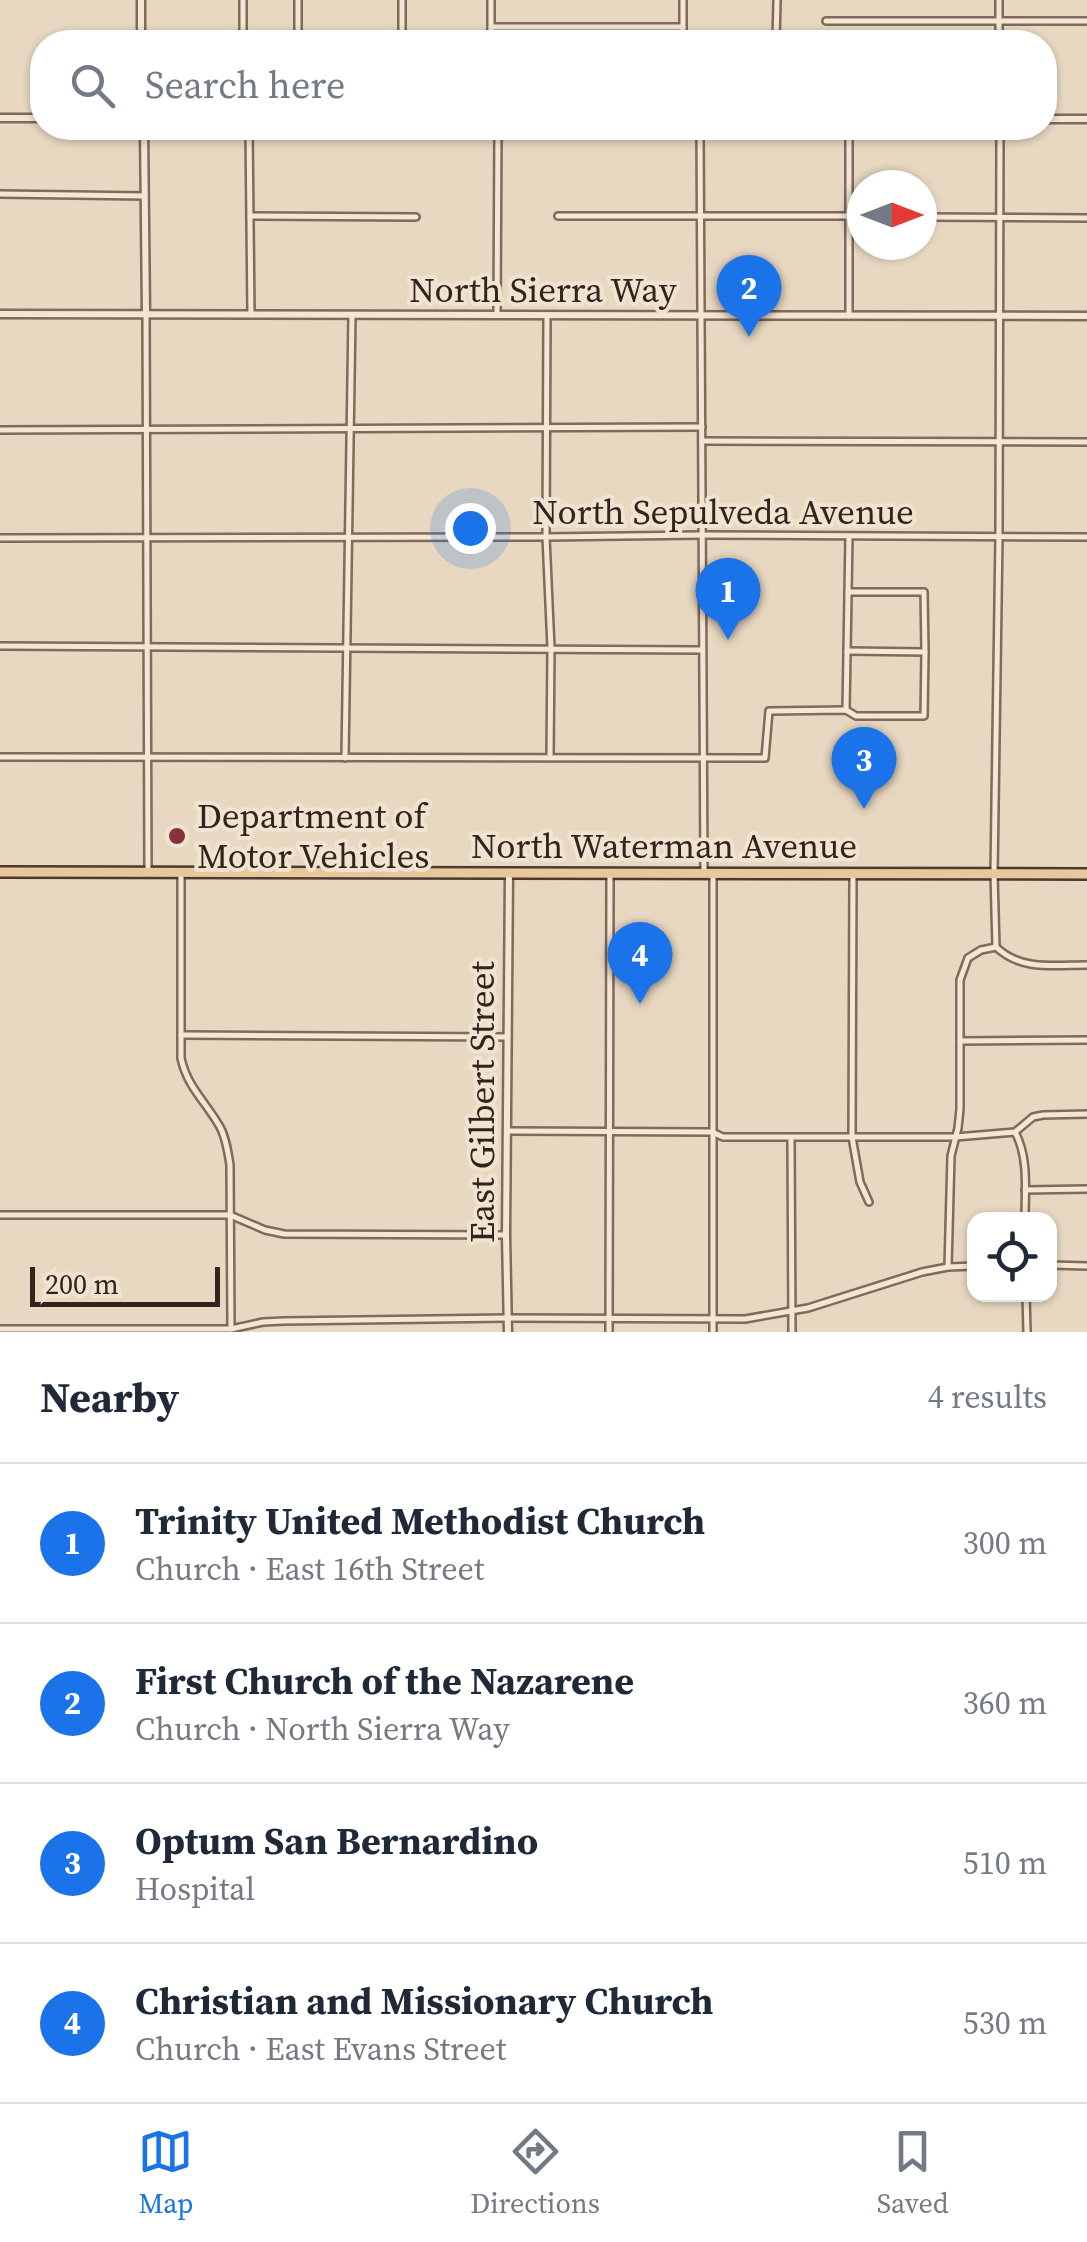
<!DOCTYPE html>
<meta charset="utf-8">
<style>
:root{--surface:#fff;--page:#f2f2f3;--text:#1f2937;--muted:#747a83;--line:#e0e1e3;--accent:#1a73e8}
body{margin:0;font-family:"Source Serif 4",serif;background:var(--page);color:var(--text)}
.controls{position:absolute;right:30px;bottom:30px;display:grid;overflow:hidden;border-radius:20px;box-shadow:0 2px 8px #0004}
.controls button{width:90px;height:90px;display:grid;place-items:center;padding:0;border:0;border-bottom:2px solid var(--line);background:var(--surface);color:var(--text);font:50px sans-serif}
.compass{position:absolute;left:847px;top:170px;width:90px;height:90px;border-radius:50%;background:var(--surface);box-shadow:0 2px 8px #0004;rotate:90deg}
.scale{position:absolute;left:30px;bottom:25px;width:190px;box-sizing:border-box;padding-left:10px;border:5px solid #31241d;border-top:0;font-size:28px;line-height:35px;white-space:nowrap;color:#31241d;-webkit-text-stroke:8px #f0e3d0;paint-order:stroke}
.you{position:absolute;left:470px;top:528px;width:35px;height:35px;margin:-25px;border:8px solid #fff;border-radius:50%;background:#1a73e8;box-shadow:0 0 0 15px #1a73e833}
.badge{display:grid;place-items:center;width:65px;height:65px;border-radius:50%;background:var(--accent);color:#fff;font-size:32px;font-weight:700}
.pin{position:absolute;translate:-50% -82px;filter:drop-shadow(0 2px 5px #0008)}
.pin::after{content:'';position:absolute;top:52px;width:35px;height:30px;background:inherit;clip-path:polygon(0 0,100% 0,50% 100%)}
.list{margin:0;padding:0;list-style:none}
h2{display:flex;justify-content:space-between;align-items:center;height:130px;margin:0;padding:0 40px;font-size:42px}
h2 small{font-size:32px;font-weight:400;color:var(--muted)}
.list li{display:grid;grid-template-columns:65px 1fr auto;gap:30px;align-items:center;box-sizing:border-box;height:160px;padding:0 40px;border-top:2px solid var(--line)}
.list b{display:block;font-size:38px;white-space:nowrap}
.list p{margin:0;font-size:32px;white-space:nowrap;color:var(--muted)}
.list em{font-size:32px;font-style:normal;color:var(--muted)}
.icon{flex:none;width:55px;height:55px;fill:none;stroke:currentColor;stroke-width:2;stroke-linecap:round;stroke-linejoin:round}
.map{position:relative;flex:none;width:1087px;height:1332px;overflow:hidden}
.search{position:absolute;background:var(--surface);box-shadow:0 2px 8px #0004;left:30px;right:30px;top:30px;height:110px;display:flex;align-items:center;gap:25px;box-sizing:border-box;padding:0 35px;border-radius:40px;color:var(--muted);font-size:38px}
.sheet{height:770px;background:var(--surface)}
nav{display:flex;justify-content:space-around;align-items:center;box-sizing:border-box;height:140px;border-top:2px solid var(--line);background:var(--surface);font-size:28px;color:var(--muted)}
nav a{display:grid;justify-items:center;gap:5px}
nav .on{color:var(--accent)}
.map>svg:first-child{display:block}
</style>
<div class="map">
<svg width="1087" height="1332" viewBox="0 0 1087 1332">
<rect width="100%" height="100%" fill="#e8d8c1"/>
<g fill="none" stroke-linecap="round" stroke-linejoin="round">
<defs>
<g id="minor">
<path d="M298,0V42"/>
<path d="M402,0V42"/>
<path d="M999,0V42"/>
<path d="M826,21H1087"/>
<path d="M491,27H683"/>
<path d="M243,42V0"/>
<path d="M491,42V0"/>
<path d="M683,42V0"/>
<path d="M776,42L777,0"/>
<path d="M249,128L251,315"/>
<path d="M700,128L704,874"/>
<path d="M0,194L145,196"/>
<path d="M250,216L416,217"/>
<path d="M558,216H862"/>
<path d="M922,217L1087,218"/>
<path d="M146,315L148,872"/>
<path d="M497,315L498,128"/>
<path d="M547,316L546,537L551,648L550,757"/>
<path d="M849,316V128"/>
<path d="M0,430L702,427"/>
<path d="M702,441L1087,442"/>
<path d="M0,538L546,537L702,535L1087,537"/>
<path d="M0,646L702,650"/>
<path d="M847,651L925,652L924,592H848"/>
<path d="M846,710L849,536"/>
<path d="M0,757L765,758L769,711L846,710L856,716H924L925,652"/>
<path d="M345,758L352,315"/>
<path d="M181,872V1058C187,1087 206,1102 220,1127C226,1138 228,1152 230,1165L231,1329"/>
<path d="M853,874L852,1137L860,1182L869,1202"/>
<path d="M996,947C1021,971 1054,965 1087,965"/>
<path d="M181,1035L506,1037"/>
<path d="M960,1041L1087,1040"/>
<path d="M507,1131L712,1132L723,1137H956L1015,1132L1033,1117L1043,1115L1087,1114"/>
<path d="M1015,1132C1029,1158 1025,1190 1025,1220"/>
<path d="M791,1138L792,1332"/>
<path d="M1025,1190L1087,1189"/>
<path d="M0,1215H230L265,1230L284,1234L506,1235"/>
<path d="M1050,1265L1087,1266"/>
<path d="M948,1267L951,1156L958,1128L960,1109V980L968,958L981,950L996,947L994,874L999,535L1000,128"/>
<path d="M1026,1294L1027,1332"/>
<path d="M0,1329H231L263,1322L283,1321L508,1318L745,1319L808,1308L922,1272L948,1267L974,1266"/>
<path d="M609,1332L610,873"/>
<path d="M713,1332V874"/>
</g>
<g id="tertiary">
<path d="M141,0V42"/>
<path d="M0,118H42"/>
<path d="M1044,119H1087"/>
<path d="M144,128L146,315"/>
<path d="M0,314L1087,316"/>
<path d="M508,1332L506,1235L509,873"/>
</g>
<path id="primary" d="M0,872L1087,874"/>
</defs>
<use href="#minor" stroke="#7f6a5b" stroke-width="10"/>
<use href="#tertiary" stroke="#7f6a5b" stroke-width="11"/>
<use href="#primary" stroke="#4d392f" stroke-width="14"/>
<use href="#minor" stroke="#f4e6d3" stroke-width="5"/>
<use href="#tertiary" stroke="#f4e6d3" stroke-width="6"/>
<use href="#primary" stroke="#e8c79c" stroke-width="9"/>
</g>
<circle fill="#87323c" stroke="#f0e3d0" stroke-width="4" cx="177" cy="836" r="10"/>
<g text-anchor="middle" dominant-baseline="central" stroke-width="8" stroke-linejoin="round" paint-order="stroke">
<g font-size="35" fill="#31241d" stroke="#f0e3d0">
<text x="543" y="290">North Sierra Way</text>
<text x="723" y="512">North Sepulveda Avenue</text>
<text x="664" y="846">North Waterman Avenue</text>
<text transform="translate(482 1102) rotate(-90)">East Gilbert Street</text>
</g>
<g font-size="35" fill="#31241d" stroke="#f0e3d0" text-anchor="start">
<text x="197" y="816">Department of<tspan x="197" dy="40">Motor Vehicles</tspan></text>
</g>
</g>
</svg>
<div class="controls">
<button><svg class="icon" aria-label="locate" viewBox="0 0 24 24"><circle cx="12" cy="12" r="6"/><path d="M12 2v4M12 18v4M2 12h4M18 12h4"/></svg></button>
</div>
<svg class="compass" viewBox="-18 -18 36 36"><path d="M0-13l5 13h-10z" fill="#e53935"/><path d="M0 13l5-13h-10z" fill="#747a83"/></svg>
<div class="scale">200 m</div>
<div class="you"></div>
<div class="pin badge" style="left:728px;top:640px">1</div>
<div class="pin badge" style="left:749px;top:337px">2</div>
<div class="pin badge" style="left:864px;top:809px">3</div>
<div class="pin badge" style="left:640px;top:1004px">4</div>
<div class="search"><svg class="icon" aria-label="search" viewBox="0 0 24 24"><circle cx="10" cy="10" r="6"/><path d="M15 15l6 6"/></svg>Search here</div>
</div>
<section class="sheet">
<h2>Nearby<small>4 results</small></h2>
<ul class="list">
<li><span class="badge">1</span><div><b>Trinity United Methodist Church</b><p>Church · East 16th Street</p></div><em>300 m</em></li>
<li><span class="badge">2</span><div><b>First Church of the Nazarene</b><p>Church · North Sierra Way</p></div><em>360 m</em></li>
<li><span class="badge">3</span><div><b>Optum San Bernardino</b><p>Hospital</p></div><em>510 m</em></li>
<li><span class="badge">4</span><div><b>Christian and Missionary Church</b><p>Church · East Evans Street</p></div><em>530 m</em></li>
</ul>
</section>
<nav>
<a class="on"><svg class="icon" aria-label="map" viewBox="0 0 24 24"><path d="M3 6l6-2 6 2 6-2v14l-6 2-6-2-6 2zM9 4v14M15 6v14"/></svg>Map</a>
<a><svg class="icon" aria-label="directions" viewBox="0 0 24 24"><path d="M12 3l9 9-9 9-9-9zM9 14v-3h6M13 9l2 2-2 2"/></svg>Directions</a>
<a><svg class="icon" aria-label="saved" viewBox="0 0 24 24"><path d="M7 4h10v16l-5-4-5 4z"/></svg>Saved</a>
</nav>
